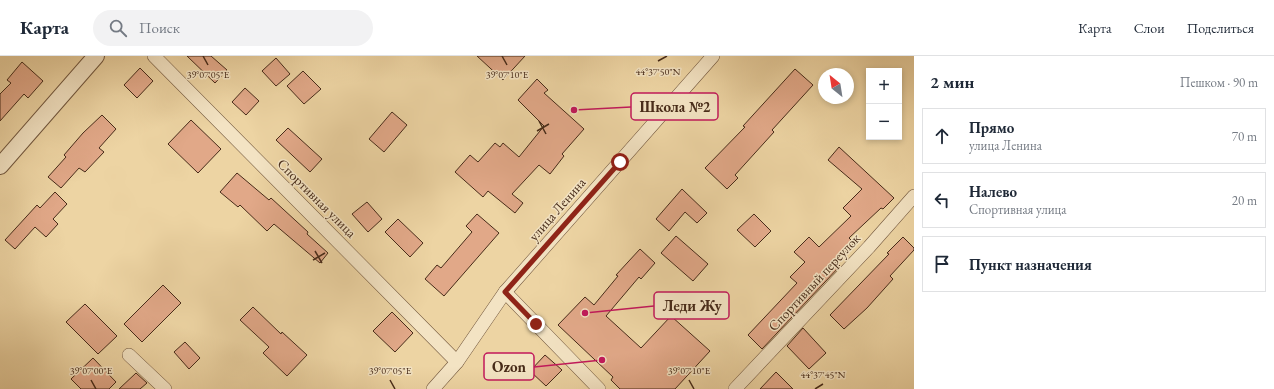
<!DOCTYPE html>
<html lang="ru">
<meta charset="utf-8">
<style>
:root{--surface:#fff;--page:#f2f2f3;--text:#1f2937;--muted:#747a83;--line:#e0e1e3}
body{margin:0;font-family:"EB Garamond",serif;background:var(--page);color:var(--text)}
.controls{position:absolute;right:12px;top:12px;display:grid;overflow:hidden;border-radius:0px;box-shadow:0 2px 6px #0003}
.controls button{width:36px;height:36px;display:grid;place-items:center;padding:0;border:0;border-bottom:1px solid var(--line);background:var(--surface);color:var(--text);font:20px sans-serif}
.compass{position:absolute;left:818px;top:12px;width:36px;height:36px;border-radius:50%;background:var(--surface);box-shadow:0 2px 6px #0003;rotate:330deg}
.stop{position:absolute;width:12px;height:12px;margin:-9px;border:3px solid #8f2418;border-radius:50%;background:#fff}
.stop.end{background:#8f2418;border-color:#fff;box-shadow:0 1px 4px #0008}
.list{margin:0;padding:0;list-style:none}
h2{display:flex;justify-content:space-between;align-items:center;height:52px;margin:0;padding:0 16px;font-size:17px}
h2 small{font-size:13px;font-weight:400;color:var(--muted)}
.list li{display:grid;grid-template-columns:26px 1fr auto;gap:12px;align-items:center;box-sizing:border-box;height:56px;margin:0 8px 8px;padding:0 8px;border:1px solid var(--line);border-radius:0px}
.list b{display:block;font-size:15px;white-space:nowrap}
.list p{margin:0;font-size:13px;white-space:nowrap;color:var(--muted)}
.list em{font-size:13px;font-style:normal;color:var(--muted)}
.icon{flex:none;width:22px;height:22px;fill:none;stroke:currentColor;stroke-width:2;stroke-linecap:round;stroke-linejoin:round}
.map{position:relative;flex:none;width:914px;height:333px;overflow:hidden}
header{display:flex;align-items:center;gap:24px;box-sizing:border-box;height:56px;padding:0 20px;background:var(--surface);border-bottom:1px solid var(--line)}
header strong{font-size:19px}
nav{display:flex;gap:22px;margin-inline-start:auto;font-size:14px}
.search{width:280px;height:36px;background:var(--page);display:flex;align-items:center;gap:10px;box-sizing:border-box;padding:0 14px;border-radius:22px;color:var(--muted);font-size:15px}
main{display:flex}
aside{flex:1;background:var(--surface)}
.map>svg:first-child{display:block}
</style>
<header>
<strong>Карта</strong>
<div class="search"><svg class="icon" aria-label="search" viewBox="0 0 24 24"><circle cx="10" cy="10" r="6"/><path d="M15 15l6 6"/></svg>Поиск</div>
<nav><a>Карта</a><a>Слои</a><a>Поделиться</a></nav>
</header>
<main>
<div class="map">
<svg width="914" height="333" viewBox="0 0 914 333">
<rect width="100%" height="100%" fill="#edd4a3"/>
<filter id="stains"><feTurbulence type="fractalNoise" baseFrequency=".005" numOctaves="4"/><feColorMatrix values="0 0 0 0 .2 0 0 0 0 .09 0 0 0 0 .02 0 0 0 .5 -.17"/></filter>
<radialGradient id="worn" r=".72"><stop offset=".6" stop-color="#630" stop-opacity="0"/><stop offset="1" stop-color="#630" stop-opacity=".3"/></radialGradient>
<g fill="#e1a888" stroke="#472b19">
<path d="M187,0H211L227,14L215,27Z"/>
<path d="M477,0H525L503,24Z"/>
<path d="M276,2L290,18L276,30L262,15Z"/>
<path d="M22,6L43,25L28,42L24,38L0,65V38L11,27L7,24Z"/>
<path d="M140,12L153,25L137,42L124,29Z"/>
<path d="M795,13L813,29L772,74L774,76L735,119L738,122L727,133L705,112L745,71L743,70Z"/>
<path d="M303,15L321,33L304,48L287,30Z"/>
<path d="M537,23L548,34L544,37L584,73L562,98L564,100L550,118L539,109L512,138L523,147L515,157L488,135L483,141L455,116L470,99L478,106L495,87L500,91L503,87L519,101L544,70L518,44Z"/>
<path d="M245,32L259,45L246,59L232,46Z"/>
<path d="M392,56L407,69L384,96L369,83Z"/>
<path d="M102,59L116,73L99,92L104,96L85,116L79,112L61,132L48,121L66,101L64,99L83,77Z"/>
<path d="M191,64L221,93L198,117L168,88Z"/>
<path d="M288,72L322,103L310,116L276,84Z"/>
<path d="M839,91L894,142L883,153L881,152L849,182L854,187L835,206L840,210L762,293L748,279L797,227L790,221L805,206L794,196L809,181L819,191L851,160L843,152L862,133L828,104Z"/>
<path d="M237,117L269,144L271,142L308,176L307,178L328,197L320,207L274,168L267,175L240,149L238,151L220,136Z"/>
<path d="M682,133L707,157L697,167L685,156L669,175L656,163Z"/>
<path d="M55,136L67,148L53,163L58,168L46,181L35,171L15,193L5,184L37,149L40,152Z"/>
<path d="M367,146L382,163L368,176L352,158Z"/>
<path d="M477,158L499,177L444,240L425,223L437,209L441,212L472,176L466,170Z"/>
<path d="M754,158L771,175L755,191L737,174Z"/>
<path d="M398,163L423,187L410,201L385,176Z"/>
<path d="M676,180L708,208L693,225L661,197Z"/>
<path d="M903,181L914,192V194L890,220L893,223L867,252L844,273L830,259L889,198L887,197Z"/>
<path d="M640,193L655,207L641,223L639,221L606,260L641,292L671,260L710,295L675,333H620L611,324L613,321L558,269L585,241L594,249L618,220L616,219Z"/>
<path d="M163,229L181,247L142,286L124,268Z"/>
<path d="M85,248L117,280L98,298L66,266Z"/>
<path d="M253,251L281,278L282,276L307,299L287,320L263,297L269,291L240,264Z"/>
<path d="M392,256L413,277L395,296L373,275Z"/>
<path d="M803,272L826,297L809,313L787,290Z"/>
<path d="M185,286L200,302L189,313L174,296Z"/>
<path d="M545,299L562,314L546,330L530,315Z"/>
<path d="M93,302L116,326L109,333H81L71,323Z"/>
<path d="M776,316L793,333H760Z"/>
<path d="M136,317L147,327L140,333H119Z"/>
</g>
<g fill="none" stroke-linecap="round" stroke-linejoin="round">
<defs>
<g id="minor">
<path d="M154,0L457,306"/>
<path d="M505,236L599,333"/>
<path d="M129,299L165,333"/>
<path d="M433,333L457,306L505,236L713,0"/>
<path d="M735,333L869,191L914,140"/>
</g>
<path id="tertiary" d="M0,110L96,0"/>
</defs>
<use href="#minor" stroke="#70553c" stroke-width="14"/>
<use href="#tertiary" stroke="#70553c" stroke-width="18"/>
<use href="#minor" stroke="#f3e3c3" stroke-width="13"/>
<use href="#tertiary" stroke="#f3e3c3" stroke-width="16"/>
</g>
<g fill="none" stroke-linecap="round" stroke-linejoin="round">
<path stroke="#8f2418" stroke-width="5" d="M536,268L505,236L620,106"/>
</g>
<path fill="none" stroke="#472b19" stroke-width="1.5" d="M203,0L208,9M502,0L507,9M658,5L667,0M539,65L546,78M537,75L549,68M315,195L322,207M313,204L325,197M91,324L96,333M390,324L395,333M689,324L694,333M815,333L823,328"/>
<g text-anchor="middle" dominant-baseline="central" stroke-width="3" stroke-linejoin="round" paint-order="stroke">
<g font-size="14" fill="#472b19" stroke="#f3e3c3">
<text transform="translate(317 142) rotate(45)">Спортивная улица</text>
<text transform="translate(557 153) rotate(-49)">улица Ленина</text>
<text transform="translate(814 226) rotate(-47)">Спортивный переулок</text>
</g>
</g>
<g font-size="10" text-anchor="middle" fill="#472b19" stroke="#f3e3c3" stroke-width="3" stroke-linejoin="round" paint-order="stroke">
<text x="658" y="19">44°37'50"N</text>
<text x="208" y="22">39°07'05"E</text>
<text x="507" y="22">39°07'10"E</text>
<text x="91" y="318">39°07'00"E</text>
<text x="390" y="318">39°07'05"E</text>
<text x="689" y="318">39°07'10"E</text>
<text x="823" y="322">44°37'45"N</text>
</g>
<path fill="none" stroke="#c2185b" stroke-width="1.5" d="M574 54L631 51M585 257L654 250M602 304L534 311"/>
<g fill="#c2185b" stroke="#f3e3c3" stroke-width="1.5">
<circle cx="574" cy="54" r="4"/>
<circle cx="585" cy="257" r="4"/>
<circle cx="602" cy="304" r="4"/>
</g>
<g fill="#f3e3c3" stroke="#c2185b" stroke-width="1.5">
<rect x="631" y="37" width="87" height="27" rx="4"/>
<rect x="654" y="236" width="75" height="27" rx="4"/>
<rect x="484" y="297" width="50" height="27" rx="4"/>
</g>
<g font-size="15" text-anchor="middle" font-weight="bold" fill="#472b19">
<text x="675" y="56">Школа №2</text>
<text x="692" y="255">Леди Жу</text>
<text x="509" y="316">Ozon</text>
</g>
<rect width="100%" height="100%" filter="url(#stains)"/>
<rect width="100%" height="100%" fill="url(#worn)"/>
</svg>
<div class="controls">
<button>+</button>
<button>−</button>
</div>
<svg class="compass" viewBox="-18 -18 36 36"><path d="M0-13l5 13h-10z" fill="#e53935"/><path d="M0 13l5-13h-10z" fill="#747a83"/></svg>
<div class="stop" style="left:620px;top:106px"></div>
<div class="stop end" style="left:536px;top:268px"></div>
</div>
<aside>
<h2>2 мин<small>Пешком · 90 m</small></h2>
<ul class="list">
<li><svg class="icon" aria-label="ahead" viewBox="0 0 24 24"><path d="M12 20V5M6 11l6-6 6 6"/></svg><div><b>Прямо</b><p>улица Ленина</p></div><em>70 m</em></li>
<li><svg class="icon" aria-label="left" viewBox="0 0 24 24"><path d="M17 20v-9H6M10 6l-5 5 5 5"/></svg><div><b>Налево</b><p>Спортивная улица</p></div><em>20 m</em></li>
<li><svg class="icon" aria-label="arrive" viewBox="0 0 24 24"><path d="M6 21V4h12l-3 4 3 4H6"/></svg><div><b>Пункт назначения</b></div></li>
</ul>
</aside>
</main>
